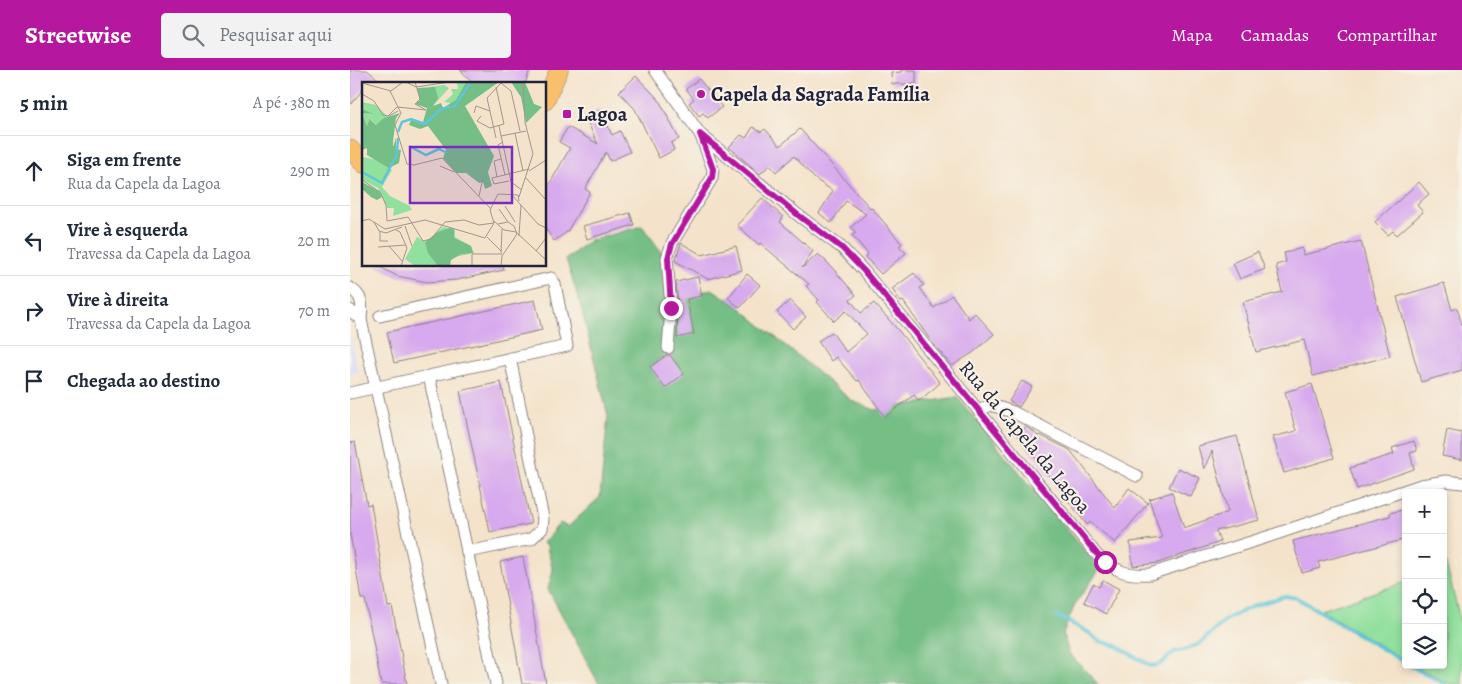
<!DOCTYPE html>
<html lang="pt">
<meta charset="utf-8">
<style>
:root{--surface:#fff;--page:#f2f2f3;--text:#1f2937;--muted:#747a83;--line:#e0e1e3;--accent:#b5179e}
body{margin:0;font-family:Alegreya,serif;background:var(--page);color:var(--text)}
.controls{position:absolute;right:15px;bottom:15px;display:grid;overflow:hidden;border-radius:5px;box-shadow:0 2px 8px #0003}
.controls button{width:45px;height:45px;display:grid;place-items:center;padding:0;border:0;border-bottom:1px solid var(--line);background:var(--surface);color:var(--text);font:25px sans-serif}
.stop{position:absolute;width:15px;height:15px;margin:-11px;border:4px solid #b5179e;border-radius:50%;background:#fff}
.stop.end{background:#b5179e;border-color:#fff;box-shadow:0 1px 5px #0008}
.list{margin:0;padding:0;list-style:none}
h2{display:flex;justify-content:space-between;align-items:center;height:65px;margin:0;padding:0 20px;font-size:21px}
h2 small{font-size:16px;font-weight:400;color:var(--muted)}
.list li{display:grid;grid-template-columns:32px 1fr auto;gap:15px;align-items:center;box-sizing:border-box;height:70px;padding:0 20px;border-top:1px solid var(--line)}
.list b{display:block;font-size:19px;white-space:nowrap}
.list p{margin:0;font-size:16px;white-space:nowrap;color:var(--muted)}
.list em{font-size:16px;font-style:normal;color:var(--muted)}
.icon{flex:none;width:28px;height:28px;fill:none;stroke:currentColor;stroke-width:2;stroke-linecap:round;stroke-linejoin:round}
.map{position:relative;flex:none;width:1112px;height:614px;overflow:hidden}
header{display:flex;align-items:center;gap:30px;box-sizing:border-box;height:70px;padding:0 25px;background:var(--accent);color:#fff}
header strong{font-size:24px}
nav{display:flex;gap:28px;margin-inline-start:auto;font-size:18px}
.search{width:350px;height:45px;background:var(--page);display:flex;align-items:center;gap:12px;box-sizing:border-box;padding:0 18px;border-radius:5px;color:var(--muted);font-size:19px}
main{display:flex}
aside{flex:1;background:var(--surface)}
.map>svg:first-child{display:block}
</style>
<header>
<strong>Streetwise</strong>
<div class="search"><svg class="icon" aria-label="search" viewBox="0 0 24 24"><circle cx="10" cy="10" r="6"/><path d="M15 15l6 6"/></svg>Pesquisar aqui</div>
<nav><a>Mapa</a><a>Camadas</a><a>Compartilhar</a></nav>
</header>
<main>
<aside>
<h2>5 min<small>A pé · 380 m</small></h2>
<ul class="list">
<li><svg class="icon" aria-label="ahead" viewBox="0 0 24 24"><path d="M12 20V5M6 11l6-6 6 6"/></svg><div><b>Siga em frente</b><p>Rua da Capela da Lagoa</p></div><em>290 m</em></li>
<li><svg class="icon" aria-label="left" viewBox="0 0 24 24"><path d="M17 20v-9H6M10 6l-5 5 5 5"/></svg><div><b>Vire à esquerda</b><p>Travessa da Capela da Lagoa</p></div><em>20 m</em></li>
<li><svg class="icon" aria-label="right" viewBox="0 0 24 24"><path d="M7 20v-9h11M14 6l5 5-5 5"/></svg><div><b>Vire à direita</b><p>Travessa da Capela da Lagoa</p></div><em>70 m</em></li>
<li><svg class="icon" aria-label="arrive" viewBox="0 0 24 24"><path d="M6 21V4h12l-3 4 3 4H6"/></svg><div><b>Chegada ao destino</b></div></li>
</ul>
</aside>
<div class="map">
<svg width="1112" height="614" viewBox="0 0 1112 614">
<rect width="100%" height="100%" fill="#f7f3e8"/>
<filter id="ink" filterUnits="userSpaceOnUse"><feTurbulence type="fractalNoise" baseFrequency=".02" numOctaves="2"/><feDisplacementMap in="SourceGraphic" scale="10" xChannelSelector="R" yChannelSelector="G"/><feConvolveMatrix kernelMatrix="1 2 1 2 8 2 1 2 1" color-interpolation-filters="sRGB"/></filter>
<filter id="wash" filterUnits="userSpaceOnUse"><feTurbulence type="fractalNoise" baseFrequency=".0096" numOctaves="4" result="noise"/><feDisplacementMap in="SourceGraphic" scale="20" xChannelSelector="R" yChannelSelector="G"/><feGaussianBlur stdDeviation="1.12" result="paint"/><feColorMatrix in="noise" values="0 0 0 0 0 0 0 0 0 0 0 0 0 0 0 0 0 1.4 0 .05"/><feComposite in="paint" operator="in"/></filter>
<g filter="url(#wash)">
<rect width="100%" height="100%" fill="#f4e3ca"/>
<path fill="#d5d8f9" d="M0,266L8,302L0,304Z"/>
<g fill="#92e09e" stroke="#5a816c">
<path d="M1093,482L1112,558V614H1100L1063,595H1093Z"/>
<path d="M1056,512V591L971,540Z"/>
</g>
<path fill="#75be85" stroke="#4c7060" d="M292,156L311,181L321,231L362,219L389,237L502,331L525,340L607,327L750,499L725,534L713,564L719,583L748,614H249L198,519L203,500L197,478L198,476L193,473L210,453L218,457L250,427L258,346L231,237L216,189L239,171Z"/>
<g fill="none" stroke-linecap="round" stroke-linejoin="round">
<g stroke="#5ec6da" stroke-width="4">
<path d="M707,546L738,562L749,571L765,575L801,596L811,594L824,582L834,580L849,574L877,549L903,536L935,526L947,528L1056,593"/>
<path d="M1059,595L1095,614"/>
</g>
</g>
<g id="blocks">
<g fill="#d7a9ee">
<path d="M0,0H17L34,14H14V18L0,35Z"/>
<path d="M110,0H180L175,14H125Z"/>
<path d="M551,0H566V14H542L541,3L551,2Z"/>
<path d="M286,6L309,30L329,69L321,73L324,80L309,88L285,39L269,22Z"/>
<path d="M349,9L372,37L358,48L353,43L349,46L339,33L344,29L336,19Z"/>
<path d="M250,40L262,65L270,61L280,82L260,91L256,82L235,119L240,122L217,162L204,171L195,158V122L220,78L209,72L218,57L248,74L235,47Z"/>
<path d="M403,57L411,62L415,59L430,76L450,59L521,139L522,138L552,174L549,176L556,183L531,204L515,187L518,184L502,165L506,163L501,157L516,144L496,131L481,153L469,143L483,121L465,109L444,86L426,102L420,95L410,104L379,77L391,65L396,68Z"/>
<path d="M1069,112L1079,124L1067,135L1073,142L1047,165L1043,161L1038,165L1025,152Z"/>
<path d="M412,128L433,147L430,152L463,181L452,198L468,184L477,192L506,225L500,230L511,243L524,233L548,260L590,313L569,331L564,325L535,347L509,310L507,311L486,287L481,291L468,271L482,262L496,282L517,264L496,241L484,251L467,232L469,230L456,216L459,214L410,173L409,175L387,155Z"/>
<path d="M280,143L284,155L237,169L233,156Z"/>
<path d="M1011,171L1040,286L963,306L954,270L906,282L893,232L932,222L926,195L936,192L934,183L952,178L953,185Z"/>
<path d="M331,173L352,185L386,176L392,200L358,209L325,191Z"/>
<path d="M908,182L915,199L890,209L883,193Z"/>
<path d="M26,195H153L154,200L107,210L77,212L47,206Z"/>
<path d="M564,203L574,215L570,218L584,238L602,225L619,249L625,243L644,264L624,282L602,296L581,271L553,231L551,232L542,219Z"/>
<path d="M397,204L410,215L390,238L378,228Z"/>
<path d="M348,207L352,226L337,229L344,264L327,268L328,238L326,212Z"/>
<path d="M1094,213L1102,240L1107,238L1112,255V300L1071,312L1047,227Z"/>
<path d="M185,230L192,260L44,293L37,262Z"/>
<path d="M440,230L456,247L443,259L427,242Z"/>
<path d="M317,285H320L334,304L315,318L300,297Z"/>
<path d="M672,311L682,317L669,337L659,331Z"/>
<path d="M151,312L181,454L140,462L110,321Z"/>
<path d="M962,314L984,388L934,403L923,367L946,361L935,322Z"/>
<path d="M676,357L684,362L688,366L690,365L720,380L765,438L779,418L798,433L765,473L740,452L737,455L667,364Z"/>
<path d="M1097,360L1112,363V390L1092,386Z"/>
<path d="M887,366L909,450L866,461L870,472L808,493L783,496L780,472L812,468L799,429L822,422L834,458L878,442L862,381L854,399L848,376Z"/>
<path d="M1064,371L1067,381L1060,383L1064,399L1007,419L1000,398L1044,384L1042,378Z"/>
<path d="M5,372L17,435L21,434L38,537L42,536L57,614H31L15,529H11L0,463V373Z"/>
<path d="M828,398L850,408L841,427L819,417Z"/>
<path d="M1056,439V469L968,492L970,498L952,503L943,471L1040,446V443Z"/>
<path d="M173,487L196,614H172L150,492Z"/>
<path d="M753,510L769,519L756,544L734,532L743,514L749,517Z"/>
</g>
</g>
</g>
<g filter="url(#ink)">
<use href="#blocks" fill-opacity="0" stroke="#8b8282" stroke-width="1"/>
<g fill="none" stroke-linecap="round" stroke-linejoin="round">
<defs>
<g id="street">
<path d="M305,0L350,64L448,145L492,178L514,201L747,485C765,501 776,506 800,504L917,467L1071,415L1096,411L1112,413"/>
<path d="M0,218C14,227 12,235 11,250L91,614"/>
<path d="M0,240L11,250"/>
<path d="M318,278L321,238L317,188L322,173L362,108L363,99L351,66"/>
<path d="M79,306L146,614"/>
<path d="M0,323L217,276L205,214L201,208L30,246"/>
<path d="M628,340L641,335L663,342L787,406"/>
<path d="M117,482L181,469L192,459L193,448L160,288"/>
</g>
<g id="primary">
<path d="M195,31L209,0"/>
<path d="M0,79L14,94"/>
</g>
</defs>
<use href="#street" stroke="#8b8282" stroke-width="13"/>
<use href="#primary" stroke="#8b8282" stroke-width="19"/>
<use href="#street" stroke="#fff" stroke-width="11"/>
<use href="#primary" stroke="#f8bf6c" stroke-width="18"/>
</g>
</g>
<g fill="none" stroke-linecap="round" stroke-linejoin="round" filter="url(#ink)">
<path stroke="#b5179e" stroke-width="6" d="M321,238L318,188L322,174L362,108L363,99L350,64L448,145L492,178L514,201L747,484L755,492"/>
</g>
<g fill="#b5179e" stroke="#f7f3e8" stroke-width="2">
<circle cx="351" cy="24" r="5"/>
<rect x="212" y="39" width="10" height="10" rx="2.5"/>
</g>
<g text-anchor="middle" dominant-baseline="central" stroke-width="4" stroke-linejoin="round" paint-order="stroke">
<g font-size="20" font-weight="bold" fill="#22223b" stroke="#f7f3e8" text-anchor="start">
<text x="361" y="24">Capela da Sagrada Família</text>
<text x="227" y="44">Lagoa</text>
</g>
<g font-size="20" fill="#22223b" stroke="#f7f3e8">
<text transform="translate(675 367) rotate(50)">Rua da Capela da Lagoa</text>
</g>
</g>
<g transform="translate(12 12)">
<rect width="184" height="184" fill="#f4e3ca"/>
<path d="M95,0H104L93,21L87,24L88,21L82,20L91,12L89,7H96ZM82,3L87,6L71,24L75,14L67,5ZM0,20L14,23L26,35L14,43L9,37L5,44L0,30L10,33L0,27ZM0,75L17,78L30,88L20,105L28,114L48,124L50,128L31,134L32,126H25L16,106L0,98ZM81,145L93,147V155L109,164L112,171L88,176V184H53L43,177L55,155L64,160Z" fill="#92e09e"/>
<path d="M104,0H137L103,24L132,74L126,90L130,104L123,107L121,100L117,101L104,91H94L81,76L84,68L66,44L58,47L47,43L49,38L60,42H64L61,40L65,26L53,22L58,18L55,6L73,5L76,16L71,24L79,21L81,26L94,18ZM149,0H163L172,22L180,25L164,41L159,15ZM0,27L11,32L0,31L5,44L8,37L14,43L22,36L38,31L34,36L31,59V65L34,56V67L39,68L37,81L27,86L5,73V66L0,68ZM0,100L17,109L20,115L15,118L9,115L0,107ZM88,146L92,147V156L109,164L111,171L99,172L89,178L88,184H76L66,171L63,160L76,150Z" fill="#75be85"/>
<path fill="none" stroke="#5ec6da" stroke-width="2.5" d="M36,50L40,40L49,37L63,42L79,27L93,24L109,0M47,64L64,73L77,67L85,71M0,90L20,101L35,72L36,56"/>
<path fill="none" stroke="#a09691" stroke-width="1" d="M44,0L54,5L88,0M53,0L58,17L53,22L64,28M0,1L29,9L41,0M28,9L39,31L33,43L45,82L52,83L80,76L129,127M0,12L12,19L21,33L27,34L36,29M112,31L114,24L128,29M26,34L35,25L64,28M119,34L115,39L128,46L142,42L134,5M137,44L149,100L160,108M153,51L161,89M139,54L164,49M134,56L125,16L139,1L149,9L158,49M141,60L136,63L143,93M78,84L92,90M167,89L184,78M135,95L132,79L139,77M164,96L184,118M0,98L18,110L24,123L25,139L46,135L61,159L69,157L83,140L102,138L117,143L132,141M147,99L132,102L130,96L167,87M149,112L176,142L184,146M117,114L121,96M157,115L171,72L163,40L161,0M143,124L153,140M137,127L146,140M0,139L7,137L23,147L63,138L123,156L132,141L128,128L136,112L156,113L157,119M132,139L142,148L154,150L184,178M12,140L17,149L24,151L40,145M136,142L146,140L152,144M43,144L50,164M34,148L38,150L45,166L39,184M18,150V159H26M157,154L159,123M125,155L139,169M27,164L40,179M16,165L44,163M174,169L184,156M139,173L140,147M110,184V172H138M139,184L140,174L155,152L152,144"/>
<path fill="#7b2cbf" fill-opacity="0.15" stroke="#7b2cbf" stroke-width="2.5" d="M48,65H150V121H48Z"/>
<rect width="184" height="184" fill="none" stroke="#22223b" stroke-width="2.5"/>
</g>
</svg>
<div class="controls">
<button>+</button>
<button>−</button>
<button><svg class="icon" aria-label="locate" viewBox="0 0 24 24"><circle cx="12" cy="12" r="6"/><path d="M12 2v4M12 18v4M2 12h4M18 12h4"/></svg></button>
<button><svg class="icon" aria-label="layers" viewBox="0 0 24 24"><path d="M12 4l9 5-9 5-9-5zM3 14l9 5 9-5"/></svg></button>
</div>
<div class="stop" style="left:755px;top:492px"></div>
<div class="stop end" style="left:321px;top:238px"></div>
</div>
</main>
